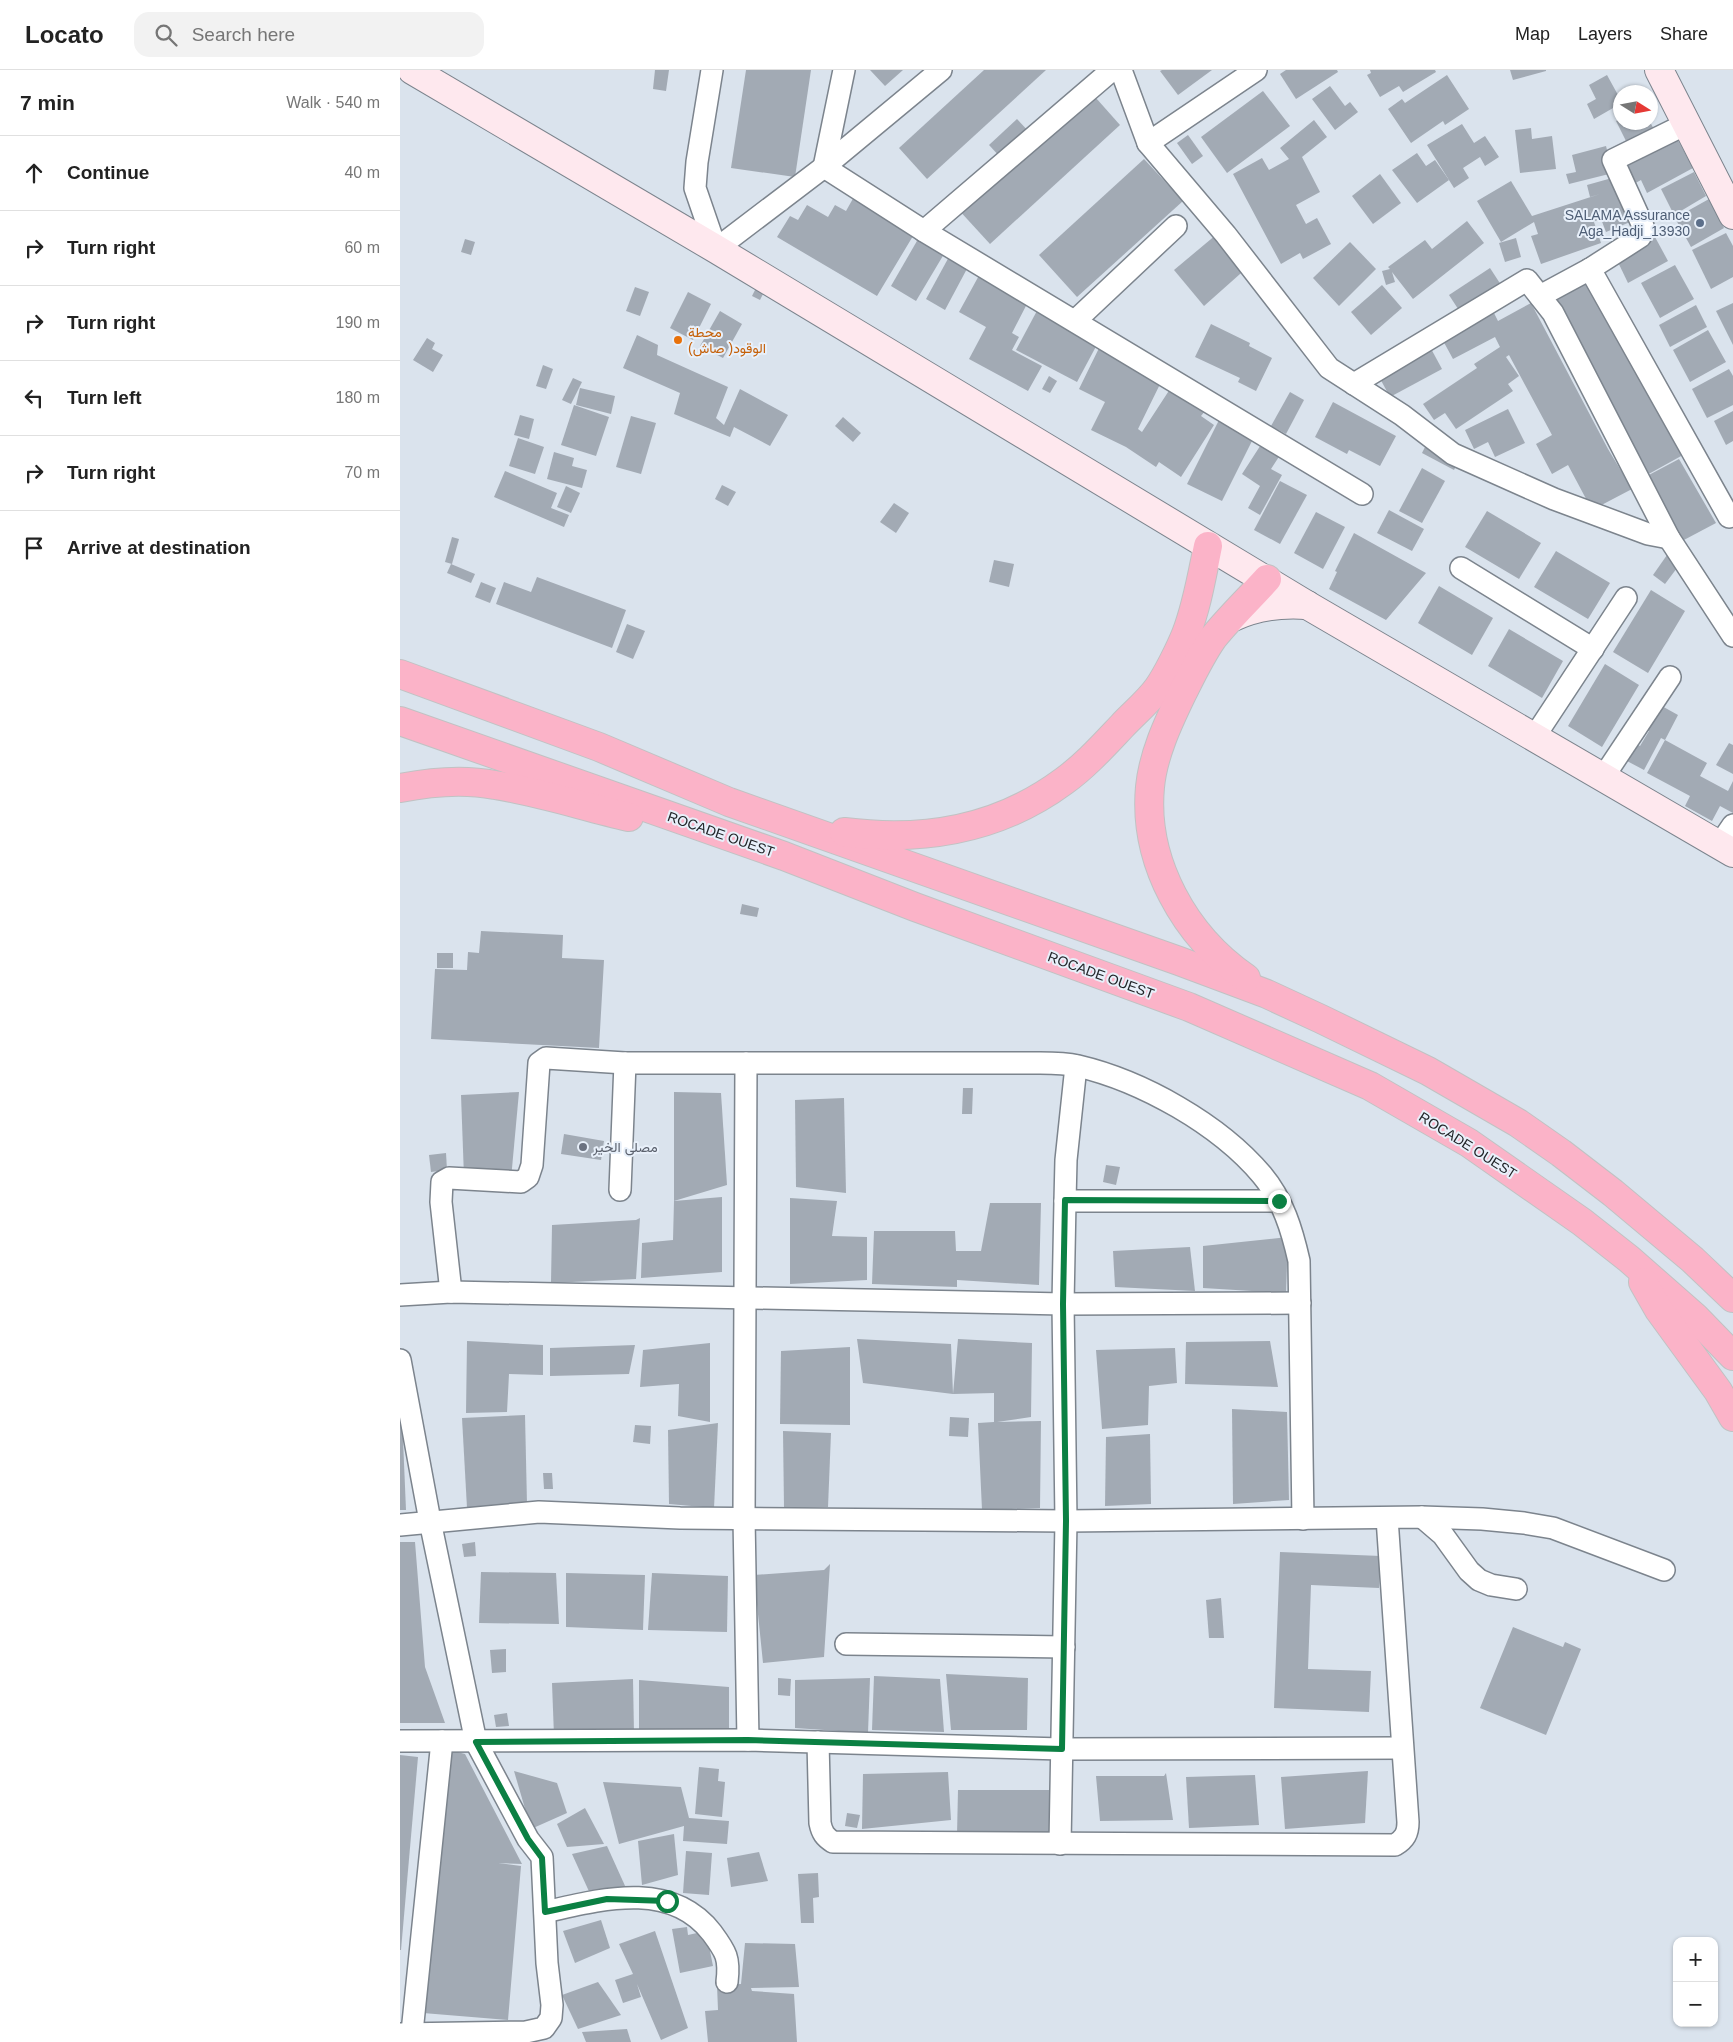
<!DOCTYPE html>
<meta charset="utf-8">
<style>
:root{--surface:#fff;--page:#f2f2f2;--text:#222;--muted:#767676;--line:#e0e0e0}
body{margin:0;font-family:Arial,Vazirmatn,sans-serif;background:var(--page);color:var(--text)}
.controls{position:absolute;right:15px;bottom:15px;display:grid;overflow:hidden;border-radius:10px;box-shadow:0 1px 4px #0004}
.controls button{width:45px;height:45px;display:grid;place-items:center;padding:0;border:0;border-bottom:1px solid var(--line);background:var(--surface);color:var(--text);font:25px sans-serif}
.compass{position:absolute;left:1213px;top:15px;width:45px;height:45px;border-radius:50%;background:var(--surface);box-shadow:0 1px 4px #0004;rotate:101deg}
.stop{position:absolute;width:15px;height:15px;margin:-11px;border:4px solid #0b8043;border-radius:50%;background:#fff}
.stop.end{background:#0b8043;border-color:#fff;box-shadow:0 1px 5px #0008}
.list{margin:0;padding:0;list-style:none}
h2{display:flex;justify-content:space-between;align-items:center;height:65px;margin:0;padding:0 20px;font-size:21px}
h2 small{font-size:16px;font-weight:400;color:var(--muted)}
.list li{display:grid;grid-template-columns:32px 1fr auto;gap:15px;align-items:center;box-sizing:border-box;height:75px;padding:0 20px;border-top:1px solid var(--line)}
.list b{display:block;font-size:19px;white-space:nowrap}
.list em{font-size:16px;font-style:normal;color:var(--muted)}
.icon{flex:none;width:28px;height:28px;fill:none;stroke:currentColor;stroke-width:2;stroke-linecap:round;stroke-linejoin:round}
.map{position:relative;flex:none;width:1333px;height:1972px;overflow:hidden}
header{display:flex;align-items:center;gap:30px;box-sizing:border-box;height:70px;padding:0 25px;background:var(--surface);border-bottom:1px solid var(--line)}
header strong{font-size:24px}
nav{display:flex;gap:28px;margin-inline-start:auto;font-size:18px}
.search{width:350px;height:45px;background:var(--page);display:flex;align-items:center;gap:12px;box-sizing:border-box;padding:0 18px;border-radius:15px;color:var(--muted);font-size:19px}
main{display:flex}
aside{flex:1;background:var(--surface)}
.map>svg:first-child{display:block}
</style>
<header>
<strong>Locato</strong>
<div class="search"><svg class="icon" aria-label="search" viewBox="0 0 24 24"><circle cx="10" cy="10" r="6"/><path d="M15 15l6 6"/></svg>Search here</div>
<nav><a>Map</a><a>Layers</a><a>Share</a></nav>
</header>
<main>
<aside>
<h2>7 min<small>Walk · 540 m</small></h2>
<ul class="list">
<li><svg class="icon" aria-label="ahead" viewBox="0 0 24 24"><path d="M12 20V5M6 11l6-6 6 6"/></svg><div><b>Continue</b></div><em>40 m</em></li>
<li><svg class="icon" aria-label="right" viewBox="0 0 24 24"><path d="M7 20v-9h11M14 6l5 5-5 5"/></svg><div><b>Turn right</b></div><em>60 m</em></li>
<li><svg class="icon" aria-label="right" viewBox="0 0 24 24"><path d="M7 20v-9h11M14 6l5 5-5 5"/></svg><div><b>Turn right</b></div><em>190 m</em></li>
<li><svg class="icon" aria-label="left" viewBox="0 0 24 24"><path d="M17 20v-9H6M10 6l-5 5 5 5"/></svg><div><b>Turn left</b></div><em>180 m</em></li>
<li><svg class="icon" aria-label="right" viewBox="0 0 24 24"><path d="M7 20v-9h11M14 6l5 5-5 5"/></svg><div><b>Turn right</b></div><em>70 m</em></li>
<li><svg class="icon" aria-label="arrive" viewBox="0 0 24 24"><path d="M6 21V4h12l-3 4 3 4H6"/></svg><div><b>Arrive at destination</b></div></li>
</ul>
</aside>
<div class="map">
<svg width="1333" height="1972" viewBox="0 0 1333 1972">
<rect width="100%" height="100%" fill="#dae3ed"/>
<g fill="#a2aab4">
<path d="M255,0H269L266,21L253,19Z"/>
<path d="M346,0H411L395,107L331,98Z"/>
<path d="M470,0H503L485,16Z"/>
<path d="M584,0H646L527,109L499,78Z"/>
<path d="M762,0H812L778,25L760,1Z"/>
<path d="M886,0H937L938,2L896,29L880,4Z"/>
<path d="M970,0H1035L1036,2L1003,22L999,16L980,27L967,5L971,3Z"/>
<path d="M1110,0H1146V1L1113,10Z"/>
<path d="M1047,5L1069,39L1045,55L1043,51L1011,73L988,39L1002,29L1005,33Z"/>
<path d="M1207,5L1218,25L1220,34L1194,49L1187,34L1196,29L1189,15Z"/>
<path d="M930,16L945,36L950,32L958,42L935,60L912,29Z"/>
<path d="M688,19L720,55L590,174L557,138Z"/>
<path d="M863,21L890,56L827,103L801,67Z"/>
<path d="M617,49L630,63L602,89L589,75Z"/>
<path d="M1220,49V52H1250L1256,63L1229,77L1216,51Z"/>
<path d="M914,50L927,67L902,87L920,122L896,135L906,154L917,148L931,174L903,189L900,183L881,194L833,104L862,88L869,100L889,89L880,78Z"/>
<path d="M1062,54L1074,73L1085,66L1099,87L1085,96L1080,87L1063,98L1069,108L1054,118L1027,75Z"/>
<path d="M1131,58L1132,69L1152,66L1156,99L1120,103L1115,60Z"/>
<path d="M1274,63L1293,98L1247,123L1241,110L1230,116L1218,94Z"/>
<path d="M788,65L803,86L792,94L777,73Z"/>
<path d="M1206,76L1213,103L1169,114L1166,104L1176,102L1172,85Z"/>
<path d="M1017,83L1026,96L1035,90L1049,110L1017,133L992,100Z"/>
<path d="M744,89L783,131L677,227L639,185Z"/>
<path d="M1294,102L1306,126L1274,145L1261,119Z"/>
<path d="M980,104L1001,133L973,154L952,126Z"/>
<path d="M1212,108L1235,150L1206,162L1201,149L1195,151L1190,140L1201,173L1141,194L1131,166L1138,164L1134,152L1101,172L1077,131L1111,111L1132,146L1200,124L1190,127L1187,115Z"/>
<path d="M455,125L516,161L477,226L377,167L390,146L398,150L407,135L428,147L435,135L446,141Z"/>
<path d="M1309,129L1324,158L1291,177L1275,148Z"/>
<path d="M1067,151L1084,173L1013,229L992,202L995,212L986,215L982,201L990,199L988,197L1025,170L1032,179Z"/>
<path d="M829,154L858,188L804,236L774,200Z"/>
<path d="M1326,163L1333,176V207L1311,219L1292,180Z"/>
<path d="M521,164L547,179L516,231L491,216Z"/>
<path d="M1255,167L1268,191L1228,213L1216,188Z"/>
<path d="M1116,168L1121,187L1105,192L1099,173Z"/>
<path d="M65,169L75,172L71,185L61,182Z"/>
<path d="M950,172L976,199L939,236L913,208Z"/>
<path d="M550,185L569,195L545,240L526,229Z"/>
<path d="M1275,195L1294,229L1260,248L1241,213Z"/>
<path d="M1090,198L1103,218L1062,245L1049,225Z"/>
<path d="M582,200L629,230L612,263L619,267L612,280L642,296L628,321L569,289L586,257L559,242Z"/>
<path d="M1183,207L1283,385L1245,406L1181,276L1153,223Z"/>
<path d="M982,215L1002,238L971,265L951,242Z"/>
<path d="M235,217L249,222L240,246L226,241Z"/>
<path d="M356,218L364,222L360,230L352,226Z"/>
<path d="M288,222L311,234L293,270L270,258Z"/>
<path d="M1131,233L1208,379L1232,419L1192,440L1168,395L1152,404L1136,374L1152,365L1109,285L1106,287L1119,306L1108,314L1113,321L1056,359L1045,343L1034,350L1023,334L1077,298L1074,294L1100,277L1095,267L1053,289L1041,267L1092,239L1098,251Z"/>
<path d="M1333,233V275L1316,241Z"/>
<path d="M1296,235L1307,257L1270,277L1259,255Z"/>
<path d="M639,237L700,269L677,312L616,280Z"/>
<path d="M320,241L342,254L323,288L300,276Z"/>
<path d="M811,254L850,273L849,276L872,288L856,321L838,312L840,308L795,287Z"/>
<path d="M1308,260L1326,292L1290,312L1273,280Z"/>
<path d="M237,265L258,275L257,285L328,317L316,348L324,355L340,319L388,345L370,376L334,357L330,367L274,344L280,323L223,298Z"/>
<path d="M27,268L35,273L32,279L43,285L33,302L13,290Z"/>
<path d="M702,272L765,304L738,359L742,362L772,316L805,341L801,346L814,355L781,407L759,392L756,397L726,377L691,360L705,332L679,319Z"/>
<path d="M1029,275L1042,299L990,327L977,303Z"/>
<path d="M143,295L153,299L146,319L136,316Z"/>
<path d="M1329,299L1333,306V335L1307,348L1292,319Z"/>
<path d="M649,306L657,311L650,323L642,319Z"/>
<path d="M173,308L182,312L171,334L162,330Z"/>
<path d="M180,318L215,326L211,344L176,335Z"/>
<path d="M890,322L904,330L886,364L871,356Z"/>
<path d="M933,332L996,366L980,396L949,380L947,384L915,367Z"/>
<path d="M174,335L209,347L196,386L161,375Z"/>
<path d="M1108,339L1125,373L1095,387L1088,372L1074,379L1065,360Z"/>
<path d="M1333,341V371L1326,375L1314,351Z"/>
<path d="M822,344L857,361L822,431L787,414Z"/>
<path d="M120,345L134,349L129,369L114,365Z"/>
<path d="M231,346L256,353L241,404L216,397Z"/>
<path d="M443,347L461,363L453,372L435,356Z"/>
<path d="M118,368L144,377L135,404L109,396Z"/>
<path d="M864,370L882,382L871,399L882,405L860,445L848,438L860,416L842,404Z"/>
<path d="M1026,375L1058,392L1054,400L1022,383Z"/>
<path d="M154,382L174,388L172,396L187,400L182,418L147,409Z"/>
<path d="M1279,389L1316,453L1282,471L1247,406Z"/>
<path d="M1022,398L1045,411L1022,453L999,441Z"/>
<path d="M105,401L157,423L151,438L169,445L164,457L94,427Z"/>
<path d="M880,411L907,425L880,474L854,460Z"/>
<path d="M322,415L336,422L328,436L315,429Z"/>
<path d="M166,416L180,423L171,443L157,437Z"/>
<path d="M494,433L509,443L496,463L480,452Z"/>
<path d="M989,440L1024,459L1012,481L977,463Z"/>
<path d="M1087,441L1141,473L1119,509L1065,477Z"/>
<path d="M916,442L945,457L923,499L894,483Z"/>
<path d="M954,463L1026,503L986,550L929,519L937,502L935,501Z"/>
<path d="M52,467L59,469L52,494L45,492Z"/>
<path d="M1156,481L1210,513L1188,549L1134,517Z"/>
<path d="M1267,485L1280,494L1265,514L1253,505Z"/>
<path d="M594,490L614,494L609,517L589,512Z"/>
<path d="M51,494L75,504L71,513L47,503Z"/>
<path d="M137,507L226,540L212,578L96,534L104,512L131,522Z"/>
<path d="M81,512L96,518L90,533L75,527Z"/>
<path d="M1039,516L1093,548L1072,585L1018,553Z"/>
<path d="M1251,520L1285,541L1248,603L1213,582Z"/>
<path d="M227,554L245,561L233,589L216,582Z"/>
<path d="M1109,559L1163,591L1142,628L1088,596Z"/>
<path d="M1205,594L1239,615L1202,677L1168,656Z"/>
<path d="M1260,635L1278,645L1265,670L1307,693L1300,706L1328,721L1333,711V743L1320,736L1312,751L1285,736L1290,726L1247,703L1265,670L1261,668L1244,700L1227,691L1236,674L1240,676L1249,661L1246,660Z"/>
<path d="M1329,673L1333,675V704L1316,695Z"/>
<path d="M342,834L359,838L357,847L340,844Z"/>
<path d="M81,861L163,865L162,888L204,890L199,978L31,969L35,899L67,900L68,882L79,883Z"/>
<rect x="37" y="883" width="16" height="15"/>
<path d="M563,1018H573L572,1044H562Z"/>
<path d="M119,1022L111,1109L64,1107L61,1025Z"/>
<path d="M274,1022L321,1023L327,1115L274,1131Z"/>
<path d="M444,1028L446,1123L396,1117L395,1030Z"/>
<path d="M164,1064L204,1071L201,1090L161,1084Z"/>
<path d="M46,1083L47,1100L31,1102L29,1085Z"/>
<path d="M706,1095L720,1097L716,1115L703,1112Z"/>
<path d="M322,1127V1202L241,1208L242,1173L273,1170L274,1131Z"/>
<path d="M390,1128L437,1131L432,1166L467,1167V1210L390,1214Z"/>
<path d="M590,1133H641L639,1215L557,1210V1217L472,1214L474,1161H555L556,1181H581Z"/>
<path d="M240,1148L236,1209L151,1213L152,1155L236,1150Z"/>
<path d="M888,1167L886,1223L803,1218V1176Z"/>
<path d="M790,1177L795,1221L715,1217L713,1181Z"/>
<path d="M457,1269L551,1274L553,1324L558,1269L632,1273L631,1347L597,1352L641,1351L640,1438L582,1440L578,1353L594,1352V1323L553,1324L463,1313Z"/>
<path d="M67,1271L143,1275V1305L109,1304L107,1342L66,1343Z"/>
<path d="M870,1271L878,1317L785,1314L786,1272Z"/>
<path d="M310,1273V1352L278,1346L279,1314L240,1317L243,1280Z"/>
<path d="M235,1275L229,1304L150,1306V1278Z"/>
<path d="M450,1277V1355L380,1354L381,1281Z"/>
<path d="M775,1278L777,1313L749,1316L748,1355L702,1359L696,1280Z"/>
<path d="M832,1339L887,1342L889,1430L833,1434Z"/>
<path d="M125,1345L127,1434L67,1438L62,1348Z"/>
<path d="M0,1346H2L6,1440H0Z"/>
<path d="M550,1347L569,1348L568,1367L549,1366Z"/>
<path d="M318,1353L314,1438L269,1434L268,1360Z"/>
<path d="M235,1355L251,1356L250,1374L233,1372Z"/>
<path d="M383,1361L431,1363L428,1437L384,1438Z"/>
<path d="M750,1364L751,1434L705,1436L706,1367Z"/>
<path d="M143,1403H152L153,1419H144Z"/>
<path d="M0,1472H15L25,1597L45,1653H0Z"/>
<path d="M75,1472L76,1486L64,1487L62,1474Z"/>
<path d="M880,1482L981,1486L979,1518L911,1515L908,1599L971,1601L969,1642L874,1638Z"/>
<path d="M430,1494L424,1587L363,1593L354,1505L424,1500Z"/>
<path d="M81,1502L156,1503L159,1554L79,1553Z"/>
<path d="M166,1503L245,1505L243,1560L166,1557Z"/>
<path d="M252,1503L328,1506L327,1562L248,1560Z"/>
<path d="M821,1528L824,1568H809L806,1530Z"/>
<path d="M1113,1557L1163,1577L1165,1572L1181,1579L1146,1665L1080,1638Z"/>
<path d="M106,1579V1602L92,1603L90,1580Z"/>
<path d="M546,1604L628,1608L627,1660H551Z"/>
<path d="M474,1606L540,1609L544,1662L472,1660Z"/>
<path d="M378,1608L391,1609L390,1626L378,1625Z"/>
<path d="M470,1608L468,1663L395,1658V1610Z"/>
<path d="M233,1609L234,1664L154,1666L152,1613Z"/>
<path d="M239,1610L329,1617V1663L239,1664Z"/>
<path d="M107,1643L109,1656L96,1657L94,1645Z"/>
<path d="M46,1679L65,1684L122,1794L98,1793L121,1796L108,1950L23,1943Z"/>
<path d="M0,1685L18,1687L1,1880H0Z"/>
<path d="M299,1697L319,1699L318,1711L325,1712L322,1747L295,1744Z"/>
<path d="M114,1701L157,1713L167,1743L131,1759Z"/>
<path d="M968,1701L965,1753L885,1759L881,1707Z"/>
<path d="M548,1702L551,1750L462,1759L463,1704Z"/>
<path d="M766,1703L773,1750L700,1751L696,1706H764Z"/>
<path d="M855,1705L859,1755L789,1758L786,1707Z"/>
<path d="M203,1712L281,1717L289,1748L329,1751L327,1774L283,1771L284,1756L219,1774Z"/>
<path d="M558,1720H650L651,1765H557Z"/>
<path d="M185,1738L204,1774L167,1777L157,1754Z"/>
<path d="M447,1743L460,1745L457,1758L445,1756Z"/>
<path d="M274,1764L278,1805L242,1815L238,1771Z"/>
<path d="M207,1776L226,1818L192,1828L172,1784Z"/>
<path d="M286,1781L312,1783L309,1825L283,1823Z"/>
<path d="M359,1782L368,1811L331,1817L327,1788Z"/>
<path d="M418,1803L419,1827L413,1828L414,1853H401L398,1804Z"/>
<path d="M201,1850L210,1878L175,1893L163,1861Z"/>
<path d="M287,1857L288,1865L306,1861L313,1896L280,1903L272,1859Z"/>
<path d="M255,1861L288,1958L261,1970L237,1914L241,1927L223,1933L215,1910L233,1904L219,1874Z"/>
<path d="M345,1873L395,1874L399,1917L351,1918L352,1921L394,1924L397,1972H308L305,1941L318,1940L317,1915L341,1914Z"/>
<path d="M198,1912L221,1945L178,1959L162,1925Z"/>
<path d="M227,1959L231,1972H186L182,1962Z"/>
</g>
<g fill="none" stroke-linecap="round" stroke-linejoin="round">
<defs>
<g id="street">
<path d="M312,0L297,92L295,118L316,179L424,97L541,0"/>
<path d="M444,0L424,97L524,161L962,424"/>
<path d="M721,0L748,73L826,165L929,298L1002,345L1053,384L1154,429L1248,464L1269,468"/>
<path d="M748,73L856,0"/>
<path d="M524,161L712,0"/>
<path d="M1190,199L1329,447"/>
<path d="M1140,226L1190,199L1240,167L1243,162V156L1213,90L1286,54"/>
<path d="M675,251L776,156"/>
<path d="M954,314L1127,210L1153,243L1269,468L1333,566"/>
<path d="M1061,498L1193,579"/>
<path d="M1135,666L1226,528"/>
<path d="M1204,706L1270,607"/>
<path d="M1320,774L1333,755"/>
<path d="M346,993L344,1448L348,1670"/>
<path d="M220,1120L225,993H640C652,993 665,993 678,996C742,1011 819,1054 862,1105C883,1130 892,1160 899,1191L903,1449"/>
<path d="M665,1131H879"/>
<path d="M51,1222L41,1132L42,1112L49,1108L121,1112L128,1107L132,1095L139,993L146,988L225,993"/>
<path d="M0,1225L51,1222L663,1234L900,1233"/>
<path d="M0,1290L30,1451L76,1672L128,1769L142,1787L147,1893L152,1935L151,1948L144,1958L126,1962L0,1964"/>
<path d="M1022,1447L1043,1465L1069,1501L1079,1510L1091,1515L1116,1519"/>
<path d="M0,1455L139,1442L280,1448L666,1451L1022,1447L1082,1449L1124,1453L1153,1458L1264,1500"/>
<path d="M446,1574L664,1577"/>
<path d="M0,1671L348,1670L662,1679L1002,1678"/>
<path d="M418,1672L420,1753C422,1763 425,1767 433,1772L995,1775C1005,1769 1008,1763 1008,1752L987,1448"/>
<path d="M660,1774L666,1451L663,1234L665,1131L666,1090L676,996"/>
<path d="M145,1842C202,1829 271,1810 312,1863C326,1882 330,1888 327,1912"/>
<path d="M11,1972L42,1671"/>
</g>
<g id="secondary">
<path d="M12,0L316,179L907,535L1333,783"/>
<path d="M1259,0L1333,145"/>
<path d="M833,547C857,536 881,533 907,535"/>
</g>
<g id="highway">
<path d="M0,604L199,677L329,732L779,891L867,924L921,949L1028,1001L1118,1053L1161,1083L1213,1123L1293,1190L1333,1228"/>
<path d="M0,651L384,786L515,837L789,937L970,1016L1069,1073L1182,1152L1229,1189L1295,1247L1333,1286"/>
<path d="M0,718C30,712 64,709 95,715C140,722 185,737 229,747"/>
<path d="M444,762C524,772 598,760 664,711C685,696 703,676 722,656C733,644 748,632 758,618C767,605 780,579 786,564C797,536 802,505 808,476"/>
<path d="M846,908C785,866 743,792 750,717C753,685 768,653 782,624C791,606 801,585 813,568C829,548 849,529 867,509"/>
<path d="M1243,1212L1259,1240L1318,1321L1333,1347"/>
</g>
</defs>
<use href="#street" stroke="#7c848d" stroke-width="24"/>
<use href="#secondary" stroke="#7c848d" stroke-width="30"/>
<use href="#highway" stroke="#c1c2c3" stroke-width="30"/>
<use href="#street" stroke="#fff" stroke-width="21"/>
<use href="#secondary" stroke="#fee8ee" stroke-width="28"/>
<use href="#highway" stroke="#fbb3c8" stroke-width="28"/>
</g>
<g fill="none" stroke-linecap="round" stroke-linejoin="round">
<path stroke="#0b8043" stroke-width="6" d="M267,1831L207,1829L145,1842L142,1788L128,1769L76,1672L348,1670L662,1679L666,1451L663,1234L665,1130L879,1131"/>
</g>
<circle fill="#5c6f8a" stroke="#e8f0fa" stroke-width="2" cx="1300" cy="153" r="5"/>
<circle fill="#e8710a" stroke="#e8f0fa" stroke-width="2" cx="278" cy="270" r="5"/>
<circle fill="#6b7280" stroke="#e8f0fa" stroke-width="2" cx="183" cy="1077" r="5"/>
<g text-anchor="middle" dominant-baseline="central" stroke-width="4" stroke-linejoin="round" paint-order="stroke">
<g font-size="14" fill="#4e5e75" stroke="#e8f0fa" text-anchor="end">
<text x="1290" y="145">SALAMA Assurance<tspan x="1290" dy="16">Aga_Hadji_13930</tspan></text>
</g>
<g font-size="14" fill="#c56008" stroke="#e8f0fa" text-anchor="start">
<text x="288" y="262">محطة<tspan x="288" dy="16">الوقود( صاش)</tspan></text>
</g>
<g font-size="14" fill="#222529" stroke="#e8f0fa">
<text transform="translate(321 764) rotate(19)">ROCADE OUEST</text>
<text transform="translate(701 905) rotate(20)">ROCADE OUEST</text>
<text transform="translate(1068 1075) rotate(32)">ROCADE OUEST</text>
</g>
<g font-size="14" fill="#5b616d" stroke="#e8f0fa" text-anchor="start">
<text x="193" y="1077">مصلى الخير</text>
</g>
</g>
</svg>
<div class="controls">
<button>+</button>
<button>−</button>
</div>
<svg class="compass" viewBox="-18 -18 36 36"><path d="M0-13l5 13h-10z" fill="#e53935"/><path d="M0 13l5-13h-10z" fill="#767676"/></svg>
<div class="stop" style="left:267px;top:1831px"></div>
<div class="stop end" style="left:879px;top:1131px"></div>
</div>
</main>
